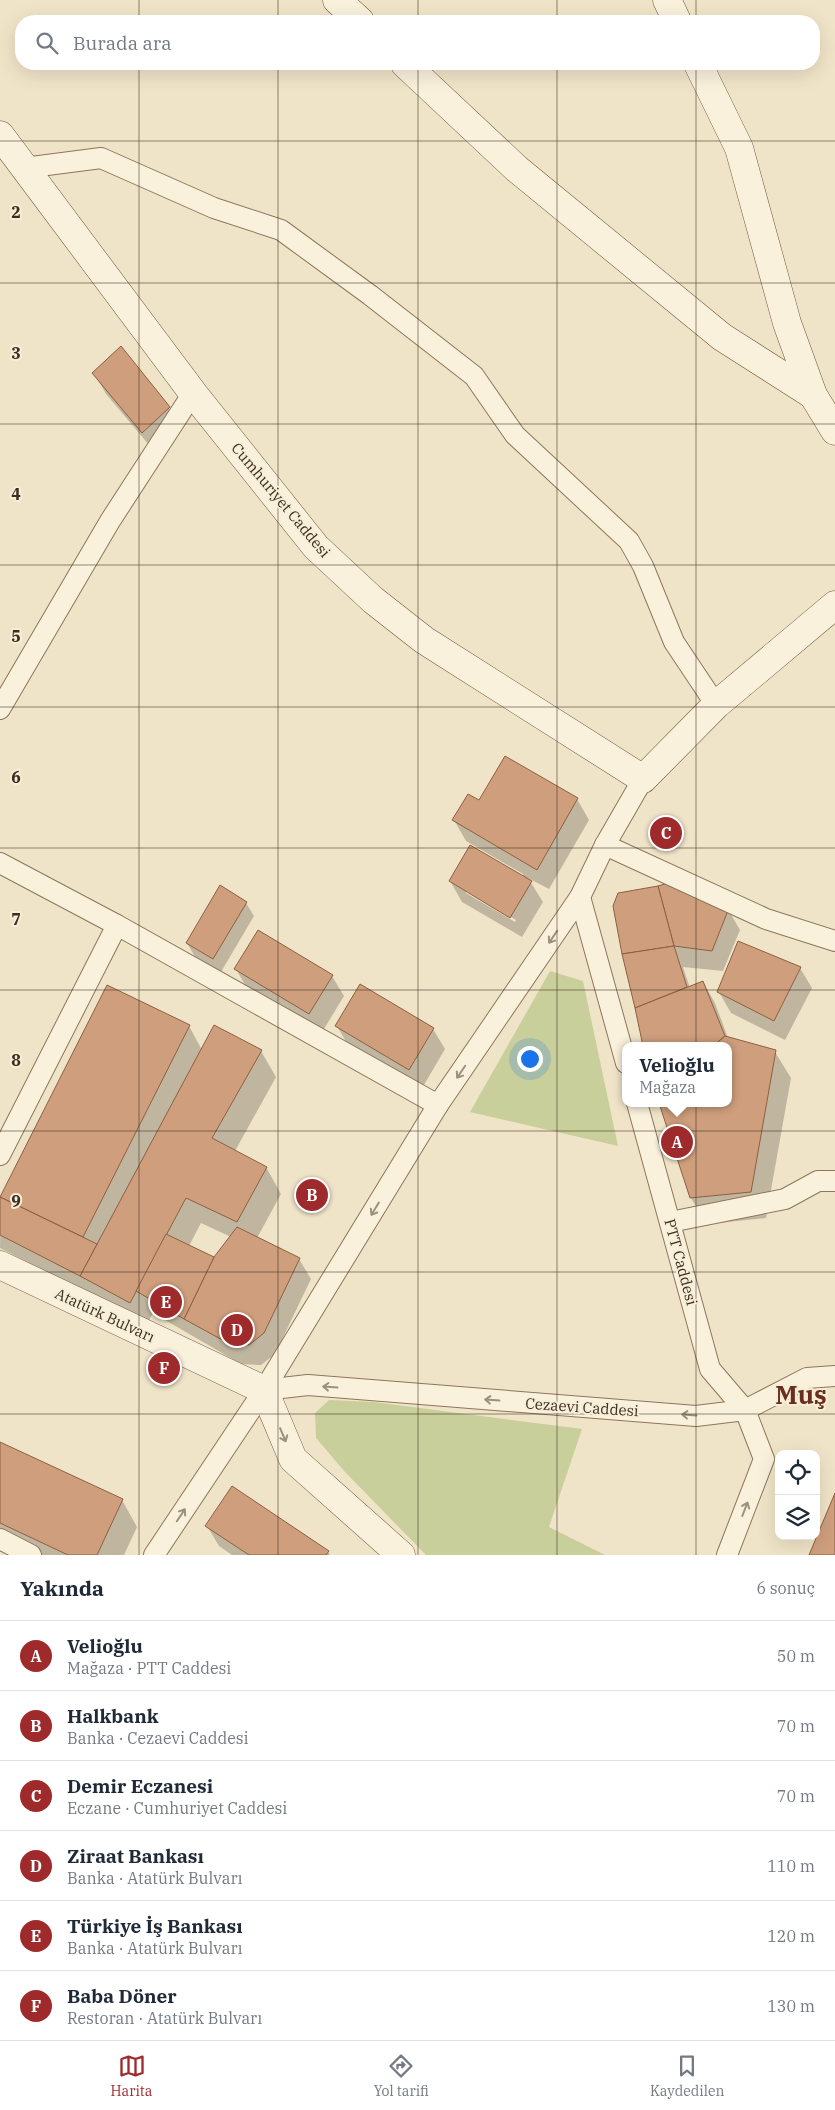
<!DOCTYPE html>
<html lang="tr">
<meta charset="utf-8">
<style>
:root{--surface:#fff;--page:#f2f2f3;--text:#1f2937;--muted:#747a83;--line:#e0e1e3;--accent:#9e2a2b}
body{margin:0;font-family:"IBM Plex Serif",serif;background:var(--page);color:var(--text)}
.controls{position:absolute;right:15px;bottom:15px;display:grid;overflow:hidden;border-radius:10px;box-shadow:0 5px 20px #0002}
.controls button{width:45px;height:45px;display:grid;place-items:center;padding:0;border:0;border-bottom:1px solid var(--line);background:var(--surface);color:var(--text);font:25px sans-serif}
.you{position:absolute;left:529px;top:1058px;width:18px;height:18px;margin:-12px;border:4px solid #fff;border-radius:50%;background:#1a73e8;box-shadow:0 0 0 8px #1a73e833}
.badge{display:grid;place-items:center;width:32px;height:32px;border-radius:50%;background:var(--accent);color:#fff;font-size:16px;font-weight:700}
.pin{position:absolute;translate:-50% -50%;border:2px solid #fff;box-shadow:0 1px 5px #0006}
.popup{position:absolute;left:622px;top:1042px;width:110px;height:65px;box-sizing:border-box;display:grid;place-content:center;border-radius:10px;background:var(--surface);filter:drop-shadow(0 1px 4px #0005);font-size:16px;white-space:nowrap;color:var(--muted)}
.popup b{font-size:19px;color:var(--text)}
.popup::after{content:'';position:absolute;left:50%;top:100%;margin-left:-10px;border:10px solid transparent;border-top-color:var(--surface)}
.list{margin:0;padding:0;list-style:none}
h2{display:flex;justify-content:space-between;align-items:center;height:65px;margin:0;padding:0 20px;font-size:21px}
h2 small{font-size:16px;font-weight:400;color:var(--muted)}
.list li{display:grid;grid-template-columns:32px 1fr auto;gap:15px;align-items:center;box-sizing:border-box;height:70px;padding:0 20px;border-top:1px solid var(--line)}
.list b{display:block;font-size:19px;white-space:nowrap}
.list p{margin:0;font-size:16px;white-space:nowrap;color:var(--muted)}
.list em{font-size:16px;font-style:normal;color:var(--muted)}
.icon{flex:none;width:28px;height:28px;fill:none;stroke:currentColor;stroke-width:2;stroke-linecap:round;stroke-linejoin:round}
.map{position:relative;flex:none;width:835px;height:1555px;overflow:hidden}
.search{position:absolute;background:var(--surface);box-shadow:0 5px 20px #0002;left:15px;right:15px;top:15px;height:55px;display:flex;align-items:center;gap:12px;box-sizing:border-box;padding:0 18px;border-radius:20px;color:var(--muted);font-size:19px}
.sheet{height:485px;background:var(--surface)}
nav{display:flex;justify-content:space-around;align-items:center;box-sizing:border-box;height:70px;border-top:1px solid var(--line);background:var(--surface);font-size:14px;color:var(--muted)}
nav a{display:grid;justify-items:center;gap:2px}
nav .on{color:var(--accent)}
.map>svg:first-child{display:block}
</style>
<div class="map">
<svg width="835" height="1555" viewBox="0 0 835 1555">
<rect width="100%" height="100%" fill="#f0e4c8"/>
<g fill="#c9cf9b">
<path d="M550,971L583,981L618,1146L470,1112Z"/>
<path d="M329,1400L374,1402L582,1429L549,1527L605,1555H426L345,1472L316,1438L315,1413Z"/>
</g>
<g fill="#0003" fill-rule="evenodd">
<path d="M94,373L169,408L181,428L155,452L106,394Z"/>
<path d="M577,799L589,820L549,889L528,878L543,902L522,937L462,902L450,881L522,877L523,874L466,841L454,820L480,802ZM466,890L516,920L515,922L466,893Z"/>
<path d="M246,903L254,916L221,972L195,957L187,943Z"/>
<path d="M728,909L740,930L723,971L683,967L690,988L703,982L715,1003L728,1038L775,1052L791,1078L766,1218L707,1224L691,1198L728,1103V1046H644L623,954Z"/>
<path d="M800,968L812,988L785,1040L731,1013L719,992Z"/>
<path d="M236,969L332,976L344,996L321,1034L248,990Z"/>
<path d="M189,1026L202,1050L261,1051L276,1077L235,1151L266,1167L281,1194L257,1238L299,1259L311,1279L275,1354L261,1365L241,1364L153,1313L145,1328L94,1297L0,1248L1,1197ZM201,1223L231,1237L215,1259L189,1246Z"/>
<path d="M337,1026L433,1029L445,1049L421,1090L349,1047Z"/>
<path d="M0,1443L122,1500L137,1527L124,1555H28L0,1542Z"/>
<path d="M207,1526L328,1552L330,1555H232L219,1546Z"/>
</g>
<g fill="#cf9f7d" stroke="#8d5f41">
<path d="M121,346L170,407L142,433L92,373Z"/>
<path d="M505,756L578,798L537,870L452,820L468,794L479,800Z"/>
<path d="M470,845L532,881L510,918L449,881Z"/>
<path d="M668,883L729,908L712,951L674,946L658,886Z"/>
<path d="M220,885L247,902L213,959L186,943Z"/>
<path d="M658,886L674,946L622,954L613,906L618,893Z"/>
<path d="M258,930L333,975L309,1014L234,969Z"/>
<path d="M738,941L801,967L774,1021L717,992Z"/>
<path d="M674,946L687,987L635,1008L622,954Z"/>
<path d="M703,981L725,1036L713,1046H643L635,1008Z"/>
<path d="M360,984L434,1028L409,1070L335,1026Z"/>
<path d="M107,985L190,1025L83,1237L0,1197Z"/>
<path d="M214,1025L262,1050L212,1138L267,1167L237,1222L186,1198L130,1303L80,1276Z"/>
<path d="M725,1036L776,1050L751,1192L690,1198L659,1103H728V1046H713Z"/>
<path d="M0,1197L97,1244L80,1276L0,1235Z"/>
<path d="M237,1227L300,1258L264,1333L249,1345L228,1343L184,1319L214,1257Z"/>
<path d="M166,1234L214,1257L184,1319L136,1291Z"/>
<path d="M0,1442L123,1499L97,1555H68L0,1523Z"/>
<path d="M232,1486L329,1551L326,1555H249L205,1526Z"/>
<path d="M835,1493V1555H809Z"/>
</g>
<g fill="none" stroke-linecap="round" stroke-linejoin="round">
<defs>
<g id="street">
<path d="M24,168L101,158L214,208L281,230L370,295L474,376L515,435L629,541L643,566L674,642L716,705"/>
<path d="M0,709L110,521L193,393"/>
<path d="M605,845L766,919L835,941"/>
<path d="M0,863L117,925L438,1105"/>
<path d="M580,897L626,1063"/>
<path d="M637,1103L710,1369L745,1410L807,1378L835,1376"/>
<path d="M0,1155L117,925"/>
<path d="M670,1222L785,1199L818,1181H835"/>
<path d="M264,1390L308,1385L696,1416L745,1410L764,1459L727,1555"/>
<path d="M0,1539L31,1555"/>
<path d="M154,1555L264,1390L438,1105L580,897L605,845L643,779"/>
</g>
<g id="secondary">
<path d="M337,0L360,21"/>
<path d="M667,0L677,21"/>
<path d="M405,64L517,169L722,337L813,395"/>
<path d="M698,64L739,148L787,323L813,395L835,431"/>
<path d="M0,135L193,393L316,547L373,600L424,640L643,779L716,705L835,605"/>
<path d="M0,1265L264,1390L293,1459L401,1555"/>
</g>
</defs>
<use href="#street" stroke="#8d765c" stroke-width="22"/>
<use href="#secondary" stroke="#6f573f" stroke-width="29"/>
<use href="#street" stroke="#faf1dc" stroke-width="20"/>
<use href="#secondary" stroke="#faf1dc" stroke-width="28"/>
</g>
<defs><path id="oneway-shaft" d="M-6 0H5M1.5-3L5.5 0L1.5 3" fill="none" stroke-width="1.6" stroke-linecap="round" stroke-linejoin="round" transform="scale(1.25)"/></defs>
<g stroke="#9c907e">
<use href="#oneway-shaft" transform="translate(553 937) rotate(124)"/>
<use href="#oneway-shaft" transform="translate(461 1072) rotate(124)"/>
<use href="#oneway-shaft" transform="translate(375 1209) rotate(121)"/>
<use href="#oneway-shaft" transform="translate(330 1387) rotate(-176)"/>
<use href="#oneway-shaft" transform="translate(492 1400) rotate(-176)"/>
<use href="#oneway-shaft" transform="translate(689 1415) rotate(-176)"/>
<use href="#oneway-shaft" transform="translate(283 1435) rotate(67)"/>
<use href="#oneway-shaft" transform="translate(745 1509) rotate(-69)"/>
<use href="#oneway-shaft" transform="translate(181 1515) rotate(-56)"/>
</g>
<path fill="none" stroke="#3d2e20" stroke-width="1" stroke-opacity="0.55" d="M139,0V21M278,0V21M418,0V21M557,0V21M696,0V21M139,64V1555M278,64V1555M418,64V1555M557,64V1555M696,64V1555M0,141H835M0,283H835M0,424H835M0,565H835M0,707H835M0,848H835M0,990H835M0,1131H835M0,1272H835M0,1414H835"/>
<g text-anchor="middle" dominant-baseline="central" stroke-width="4" stroke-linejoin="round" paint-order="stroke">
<g font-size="15" fill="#3d2e20" stroke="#f7eed8">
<text transform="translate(281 500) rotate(50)">Cumhuriyet Caddesi</text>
<text transform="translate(681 1262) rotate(75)">PTT Caddesi</text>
<text transform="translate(105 1315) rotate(25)">Atatürk Bulvarı</text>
<text transform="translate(582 1407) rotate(4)">Cezaevi Caddesi</text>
</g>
<g font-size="25" font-weight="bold" fill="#6b2e1e" stroke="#f7eed8">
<text x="801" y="1394">Muş</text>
</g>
</g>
<g font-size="16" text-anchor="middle" font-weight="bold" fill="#3d2e20" stroke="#f7eed8" stroke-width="4" stroke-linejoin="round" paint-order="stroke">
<text x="16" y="218">2</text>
<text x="16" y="359">3</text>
<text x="16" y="500">4</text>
<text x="16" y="642">5</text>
<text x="16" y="783">6</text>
<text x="16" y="925">7</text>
<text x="16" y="1066">8</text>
<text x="16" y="1207">9</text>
</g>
</svg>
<div class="controls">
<button><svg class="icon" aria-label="locate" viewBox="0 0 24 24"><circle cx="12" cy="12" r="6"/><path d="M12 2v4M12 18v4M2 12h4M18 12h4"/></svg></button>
<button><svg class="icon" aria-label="layers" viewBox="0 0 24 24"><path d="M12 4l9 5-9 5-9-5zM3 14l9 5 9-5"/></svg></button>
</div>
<div class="you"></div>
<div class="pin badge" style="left:677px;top:1142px">A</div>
<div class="popup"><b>Velioğlu</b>Mağaza</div>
<div class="pin badge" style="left:312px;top:1195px">B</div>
<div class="pin badge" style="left:666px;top:833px">C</div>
<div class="pin badge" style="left:237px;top:1330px">D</div>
<div class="pin badge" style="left:166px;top:1302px">E</div>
<div class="pin badge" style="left:164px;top:1368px">F</div>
<div class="search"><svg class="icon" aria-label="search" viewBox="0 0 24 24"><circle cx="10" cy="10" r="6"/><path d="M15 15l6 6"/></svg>Burada ara</div>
</div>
<section class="sheet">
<h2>Yakında<small>6 sonuç</small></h2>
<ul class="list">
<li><span class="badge">A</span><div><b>Velioğlu</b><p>Mağaza · PTT Caddesi</p></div><em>50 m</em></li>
<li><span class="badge">B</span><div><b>Halkbank</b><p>Banka · Cezaevi Caddesi</p></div><em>70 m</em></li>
<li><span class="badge">C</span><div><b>Demir Eczanesi</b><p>Eczane · Cumhuriyet Caddesi</p></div><em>70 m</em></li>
<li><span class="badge">D</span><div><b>Ziraat Bankası</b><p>Banka · Atatürk Bulvarı</p></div><em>110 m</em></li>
<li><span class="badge">E</span><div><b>Türkiye İş Bankası</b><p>Banka · Atatürk Bulvarı</p></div><em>120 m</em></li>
<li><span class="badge">F</span><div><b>Baba Döner</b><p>Restoran · Atatürk Bulvarı</p></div><em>130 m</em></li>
</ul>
</section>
<nav>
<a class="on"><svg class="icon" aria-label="map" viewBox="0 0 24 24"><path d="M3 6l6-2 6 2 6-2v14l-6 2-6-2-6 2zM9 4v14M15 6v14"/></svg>Harita</a>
<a><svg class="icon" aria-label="directions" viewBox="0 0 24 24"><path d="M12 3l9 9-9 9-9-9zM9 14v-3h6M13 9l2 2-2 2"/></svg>Yol tarifi</a>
<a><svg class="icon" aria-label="saved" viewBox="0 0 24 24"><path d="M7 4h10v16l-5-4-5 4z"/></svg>Kaydedilen</a>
</nav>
